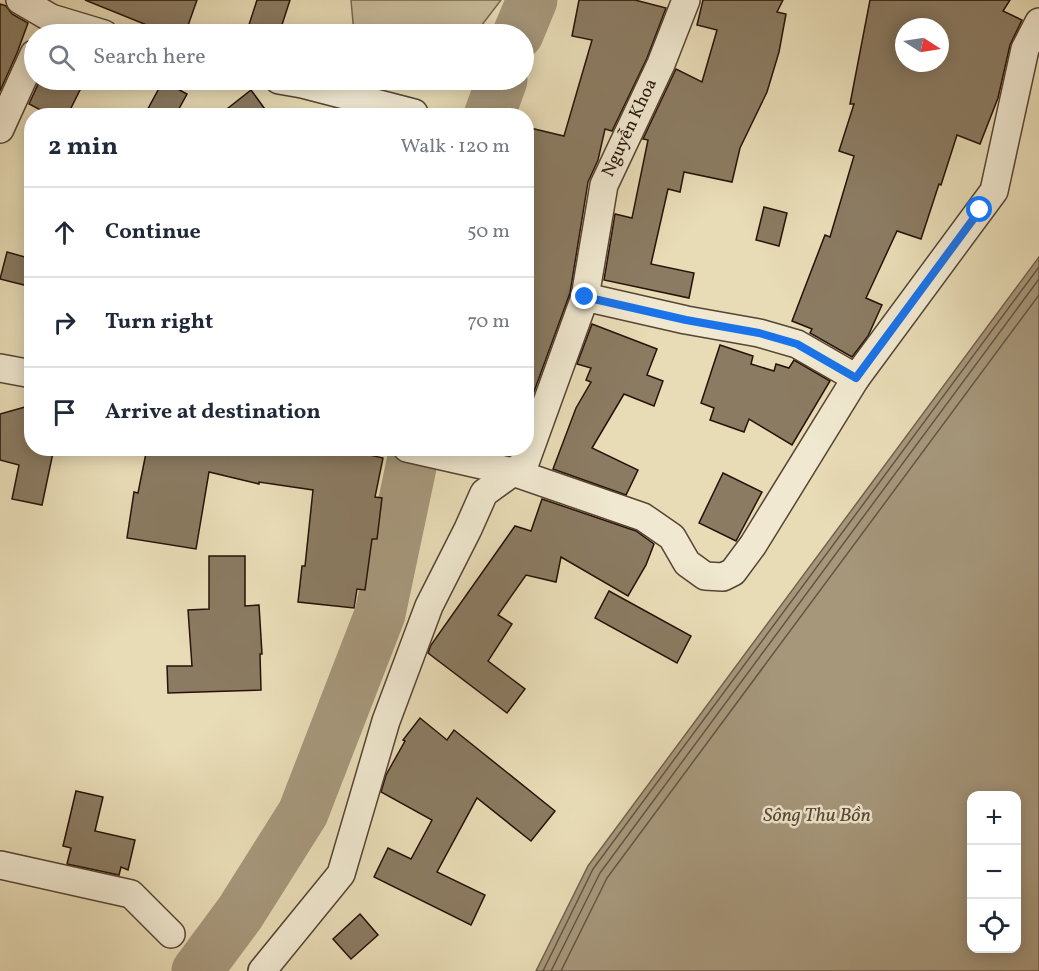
<!DOCTYPE html>
<meta charset="utf-8">
<style>
:root{--surface:#fff;--page:#f6f6f7;--text:#1f2937;--muted:#747a83;--line:#e0e1e3}
body{margin:0;font-family:Vollkorn,serif;background:var(--page);color:var(--text)}
.controls{position:absolute;right:18px;bottom:18px;display:grid;overflow:hidden;border-radius:12px;box-shadow:0 3px 15px #0003}
.controls button{width:54px;height:54px;display:grid;place-items:center;padding:0;border:0;border-bottom:2px solid var(--line);background:var(--surface);color:var(--text);font:30px sans-serif}
.compass{position:absolute;left:895px;top:18px;width:54px;height:54px;border-radius:50%;background:var(--surface);box-shadow:0 3px 15px #0003;rotate:102deg}
.stop{position:absolute;width:18px;height:18px;margin:-14px;border:4px solid #1a73e8;border-radius:50%;background:#fff}
.stop.end{background:#1a73e8;border-color:#fff;box-shadow:0 2px 6px #0008}
.list{margin:0;padding:0;list-style:none}
h2{display:flex;justify-content:space-between;align-items:center;height:78px;margin:0;padding:0 24px;font-size:26px}
h2 small{font-size:20px;font-weight:400;color:var(--muted)}
.list li{display:grid;grid-template-columns:39px 1fr auto;gap:18px;align-items:center;box-sizing:border-box;height:90px;padding:0 24px;border-top:2px solid var(--line)}
.list b{display:block;font-size:22px;white-space:nowrap}
.list em{font-size:20px;font-style:normal;color:var(--muted)}
.icon{flex:none;width:33px;height:33px;fill:none;stroke:currentColor;stroke-width:2;stroke-linecap:round;stroke-linejoin:round}
.map{position:relative;flex:none;width:1039px;height:971px;overflow:hidden}
.search{position:absolute;background:var(--surface);box-shadow:0 3px 15px #0003;left:24px;top:24px;width:510px;height:66px;display:flex;align-items:center;gap:15px;box-sizing:border-box;padding:0 21px;border-radius:33px;color:var(--muted);font-size:22px}
.panel{position:absolute;background:var(--surface);box-shadow:0 3px 15px #0003;left:24px;top:108px;width:510px;height:348px;border-radius:24px}
.map>svg:first-child{display:block}
</style>
<div class="map">
<svg width="1039" height="971" viewBox="0 0 1039 971">
<rect width="100%" height="100%" fill="#e8dcb6"/>
<filter id="stains"><feTurbulence type="fractalNoise" baseFrequency=".00333" numOctaves="4"/><feColorMatrix values="0 0 0 0 .2 0 0 0 0 .09 0 0 0 0 .02 0 0 0 .5 -.17"/></filter>
<radialGradient id="worn" r=".72"><stop offset=".6" stop-color="#630" stop-opacity="0"/><stop offset="1" stop-color="#630" stop-opacity=".3"/></radialGradient>
<path fill="#c7ba98" stroke="#766650" stroke-width="1.5" d="M351,0H501L475,34H354Z"/>
<path fill="#a6977b" stroke="#73624d" stroke-width="1.5" fill-rule="evenodd" d="M1039,257V971H536L588,866ZM972,796H1016V948H972Z"/>
<g fill="none" stroke-linecap="round" stroke-linejoin="round">
<g stroke="#665442" stroke-width="1.5">
<path d="M543,971L593,869L1039,267"/>
<path d="M551,971L600,873L1039,279"/>
<path d="M561,971L607,878L1039,295"/>
</g>
<g stroke="#a6977b" stroke-width="51">
<path d="M518,34L532,0"/>
<path d="M489,116L502,80"/>
<path d="M197,971L240,913L303,813L380,614L415,448"/>
</g>
</g>
<g fill="#8b7b62" stroke="#261208" stroke-width="1.5" fill-rule="evenodd">
<path d="M85,0H197L185,34H169Z"/>
<path d="M257,0H290L279,34H246Z"/>
<path d="M579,0H635L666,8L647,58L612,131L605,129L598,160L588,182L570,293L528,408H526V127L564,136L592,40L572,36Z"/>
<path d="M703,0H783L777,12L786,14L779,52L767,92L740,148L732,182L684,172L680,192L668,189L651,264L694,273L689,298L604,280L615,214L632,218L648,140L643,139L676,69L702,82L717,30L697,25Z"/>
<path d="M870,0H1010L1003,11L1022,20L1010,45L998,98L980,144L957,135L941,185L939,184L921,239L897,231L866,298L882,305L868,336L852,357L810,333L812,329L792,321L825,235L830,237L854,156L839,151L854,104H850ZM904,27H940V63H904Z"/>
<path d="M0,4L6,6L12,14L28,23L17,53L0,91Z"/>
<path d="M40,80H85L67,116H52L29,104Z"/>
<path d="M163,81L187,94L175,116H144Z"/>
<path d="M251,90L270,116H218Z"/>
<path d="M764,207L787,213L779,246L756,240Z"/>
<path d="M7,252L32,259V287L0,279Z"/>
<path d="M592,324L657,349L647,375L663,381L654,406L624,394L592,448L638,470L626,495L553,469L576,408L591,382L586,380L591,368L577,364Z"/>
<path d="M720,345L753,356L751,364L774,371L776,364L789,368L794,360L830,381L792,445L749,419L744,432L710,420L714,408L701,403Z"/>
<path d="M32,405V448H54L42,505L12,499L19,465L0,460V414Z"/>
<path d="M147,448H339L383,458L375,497L382,498L377,539H372L365,590L357,589L354,608L298,602L302,566H305L313,490L259,482V484L209,472L196,549L127,538L134,492L138,493Z"/>
<path d="M723,473L762,492L736,541L699,523Z"/>
<path d="M542,499L636,531L654,544L646,565L628,596L561,557L556,582L526,575L498,615L512,624L488,661L525,689L507,713L428,653L431,645L515,526L531,531Z"/>
<path d="M209,556H245V606L259,605L262,654H260L261,690L168,693L167,666H192L188,610L209,609Z"/>
<path d="M609,591L691,636L677,663L595,618Z"/>
<path d="M420,718L447,740L454,730L555,811L531,841L477,798L437,872L485,895L471,925L374,877L388,848L411,859L432,820L381,792L386,775L405,741L403,740Z"/>
<path d="M76,791L103,797L95,831L135,840L128,870L121,867L119,875L67,864L71,848L63,846Z"/>
<path d="M360,914L378,935L351,959L333,939Z"/>
</g>
<g fill="none" stroke-linecap="round" stroke-linejoin="round">
<defs>
<g id="minor">
<path d="M20,0L51,18L104,34"/>
<path d="M279,80L302,84L414,113"/>
<path d="M0,129L34,54"/>
<path d="M585,297L686,320L759,333L797,344L856,378"/>
<path d="M0,368L32,374"/>
<path d="M407,448L513,472L525,463L585,297L604,185L661,64L686,0"/>
<path d="M0,865L131,894L171,934"/>
<path d="M262,971L341,874L386,721L429,606L468,529L484,493L513,472L643,517L672,537L687,563L705,576L723,577L733,572L753,545L856,378L994,191L1025,49L1039,22"/>
</g>
</defs>
<use href="#minor" stroke="#564434" stroke-width="30"/>
<use href="#minor" stroke="#f0e8d0" stroke-width="27"/>
</g>
<g fill="none" stroke-linecap="round" stroke-linejoin="round">
<path stroke="#1a73e8" stroke-width="8" d="M585,297L686,320L759,333L797,344L856,378L980,210"/>
</g>
<g text-anchor="middle" dominant-baseline="central" stroke-width="5" stroke-linejoin="round" paint-order="stroke">
<g font-size="18" fill="#261208" stroke="#f0e8d0">
<text transform="translate(630 128) rotate(-65)">Nguyễn Khoa</text>
</g>
<g font-size="20" font-style="italic" fill="#594736" stroke="#f0e8d0">
<text x="817" y="816">Sông Thu Bồn</text>
</g>
</g>
<rect width="100%" height="100%" filter="url(#stains)"/>
<rect width="100%" height="100%" fill="url(#worn)"/>
</svg>
<div class="controls">
<button>+</button>
<button>−</button>
<button><svg class="icon" aria-label="locate" viewBox="0 0 24 24"><circle cx="12" cy="12" r="6"/><path d="M12 2v4M12 18v4M2 12h4M18 12h4"/></svg></button>
</div>
<svg class="compass" viewBox="-18 -18 36 36"><path d="M0-13l5 13h-10z" fill="#e53935"/><path d="M0 13l5-13h-10z" fill="#747a83"/></svg>
<div class="stop" style="left:980px;top:210px"></div>
<div class="stop end" style="left:585px;top:297px"></div>
<div class="search"><svg class="icon" aria-label="search" viewBox="0 0 24 24"><circle cx="10" cy="10" r="6"/><path d="M15 15l6 6"/></svg>Search here</div>
<section class="panel">
<h2>2 min<small>Walk · 120 m</small></h2>
<ul class="list">
<li><svg class="icon" aria-label="ahead" viewBox="0 0 24 24"><path d="M12 20V5M6 11l6-6 6 6"/></svg><div><b>Continue</b></div><em>50 m</em></li>
<li><svg class="icon" aria-label="right" viewBox="0 0 24 24"><path d="M7 20v-9h11M14 6l5 5-5 5"/></svg><div><b>Turn right</b></div><em>70 m</em></li>
<li><svg class="icon" aria-label="arrive" viewBox="0 0 24 24"><path d="M6 21V4h12l-3 4 3 4H6"/></svg><div><b>Arrive at destination</b></div></li>
</ul>
</section>
</div>
